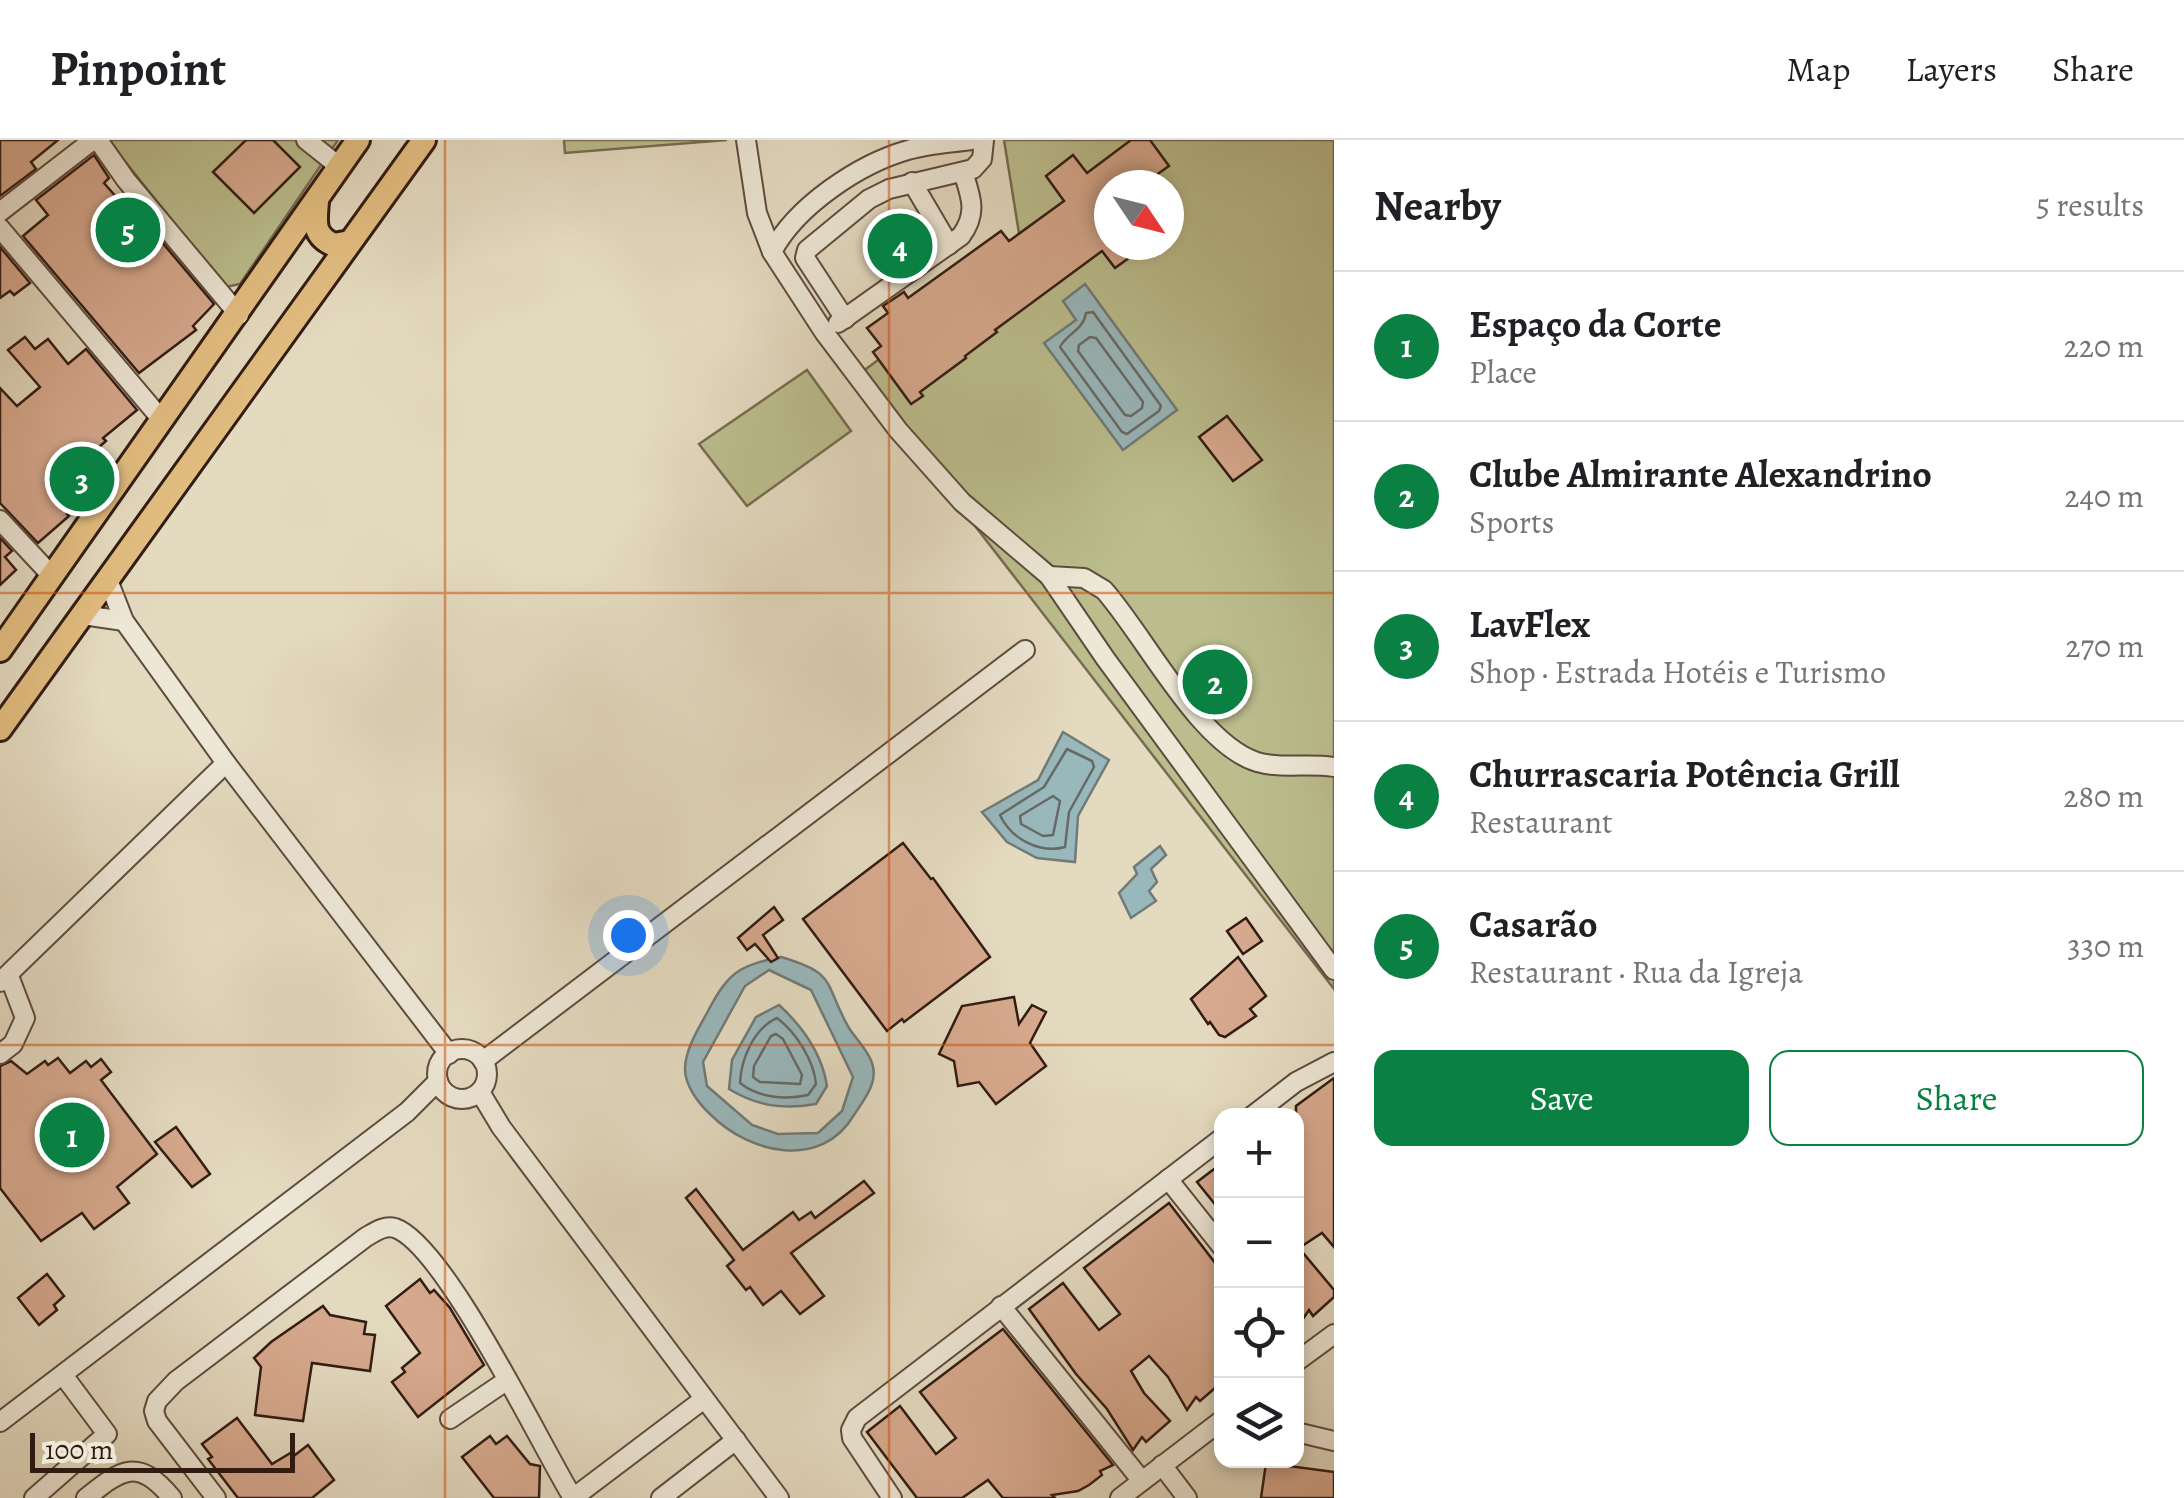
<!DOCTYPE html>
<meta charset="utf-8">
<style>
:root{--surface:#fff;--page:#f2f2f2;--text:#202124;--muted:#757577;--line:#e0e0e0;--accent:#0b8043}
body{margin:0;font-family:Alegreya,serif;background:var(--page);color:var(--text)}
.controls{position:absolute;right:30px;bottom:30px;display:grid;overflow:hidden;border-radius:20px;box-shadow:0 5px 15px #0003}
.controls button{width:90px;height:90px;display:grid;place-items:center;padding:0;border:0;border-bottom:2px solid var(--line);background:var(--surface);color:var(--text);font:50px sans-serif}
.compass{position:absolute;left:1094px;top:30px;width:90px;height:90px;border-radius:50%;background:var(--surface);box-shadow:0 5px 15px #0003;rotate:125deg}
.scale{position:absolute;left:30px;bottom:25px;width:265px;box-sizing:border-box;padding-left:10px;border:5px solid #321c12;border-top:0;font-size:28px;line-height:35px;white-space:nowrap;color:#321c12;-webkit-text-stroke:8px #ede7d6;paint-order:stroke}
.you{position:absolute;left:628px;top:795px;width:35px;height:35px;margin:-25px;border:8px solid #fff;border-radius:50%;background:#1a73e8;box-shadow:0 0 0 15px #1a73e833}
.badge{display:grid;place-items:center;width:65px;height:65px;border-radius:50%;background:var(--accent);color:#fff;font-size:32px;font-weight:700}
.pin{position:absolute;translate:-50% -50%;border:5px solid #fff;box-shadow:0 2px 10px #0006}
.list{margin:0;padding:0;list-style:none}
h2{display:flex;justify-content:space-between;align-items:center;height:130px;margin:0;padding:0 40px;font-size:42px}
h2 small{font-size:32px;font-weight:400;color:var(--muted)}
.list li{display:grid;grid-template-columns:65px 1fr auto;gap:30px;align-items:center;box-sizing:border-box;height:150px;padding:0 40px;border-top:2px solid var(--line)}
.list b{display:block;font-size:38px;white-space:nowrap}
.list p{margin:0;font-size:32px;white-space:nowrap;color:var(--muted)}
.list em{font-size:32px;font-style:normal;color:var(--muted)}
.actions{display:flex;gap:20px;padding:30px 40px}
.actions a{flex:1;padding:22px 0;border:2px solid var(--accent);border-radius:20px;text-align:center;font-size:35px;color:var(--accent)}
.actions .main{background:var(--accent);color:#fff}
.icon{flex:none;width:55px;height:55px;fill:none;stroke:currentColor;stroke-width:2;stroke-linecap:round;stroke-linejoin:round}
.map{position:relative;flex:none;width:1334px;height:1358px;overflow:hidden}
header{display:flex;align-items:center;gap:60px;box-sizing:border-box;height:140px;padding:0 50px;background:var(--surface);border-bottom:2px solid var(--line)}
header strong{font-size:48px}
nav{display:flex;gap:55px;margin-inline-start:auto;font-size:35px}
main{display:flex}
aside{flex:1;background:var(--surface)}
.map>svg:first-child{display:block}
</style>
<header>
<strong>Pinpoint</strong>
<nav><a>Map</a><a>Layers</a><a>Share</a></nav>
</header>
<main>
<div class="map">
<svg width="1334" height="1358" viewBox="0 0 1334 1358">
<rect width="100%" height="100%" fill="#e4dac0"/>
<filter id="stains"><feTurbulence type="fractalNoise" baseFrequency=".002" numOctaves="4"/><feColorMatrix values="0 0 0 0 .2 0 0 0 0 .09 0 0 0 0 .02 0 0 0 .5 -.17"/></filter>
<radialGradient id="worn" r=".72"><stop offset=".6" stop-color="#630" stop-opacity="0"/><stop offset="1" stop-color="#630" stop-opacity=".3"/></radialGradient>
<g fill="#bbbd8d" stroke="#766c50" stroke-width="2.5" fill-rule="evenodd">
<path d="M108,0H338L240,144L225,147Z"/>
<path d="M564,0H727L565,13Z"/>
<path d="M1004,0H1334V849L858,235L1022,112ZM1109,45H1169V105H1109Z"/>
<path d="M807,230L851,291L747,366L699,304Z"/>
</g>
<g fill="#99b8bc" stroke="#707a78" stroke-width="2.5" fill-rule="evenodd">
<path d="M1085,144L1177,270L1123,310L1044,203L1076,180L1063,161Z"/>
<path d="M1063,592L1109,620L1078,676L1075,722L1037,718L1007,702L982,672L1038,640Z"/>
<path d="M1160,706L1166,715L1151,729L1157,742L1149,751L1156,761L1131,778L1119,753L1137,734L1134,727Z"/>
<path d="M781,817C839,834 823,843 849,888C856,899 871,914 873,927C877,944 863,961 854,975C821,1031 749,1013 711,975C699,964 685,946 685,929C685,910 698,889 707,873C727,834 738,825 781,817ZM769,830L811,850L853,937L842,971L818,993L778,994L752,985L707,946L703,922L745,846Z"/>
<path d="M779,865C803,887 822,914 827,946L816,964C783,970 757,966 729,949L732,920L756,877Z"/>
</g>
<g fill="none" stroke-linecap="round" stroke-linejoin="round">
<g stroke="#666a67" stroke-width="2.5">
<path d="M1093,172L1161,266L1159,271L1127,294L1122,292L1060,207C1067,193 1083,191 1086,173Z"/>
<path d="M1090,197L1096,198L1143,262L1142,268L1131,276L1125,275L1078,211L1079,205Z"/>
<path d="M1067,609L1092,621L1094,627L1069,672L1065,707C1040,714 1011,699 1000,675L1044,647Z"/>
<path d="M1053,656L1060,661L1053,695L1043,696L1021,684L1020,676Z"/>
<path d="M777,878C796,892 814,921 816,944L808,955C785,960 759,958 740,943C741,919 754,888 777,878Z"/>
<path d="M776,894L783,899L802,935L800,944L760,942L753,937L754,926L771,896Z"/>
</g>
</g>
<g fill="#d7a98e" stroke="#321c12" stroke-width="2.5">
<path d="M0,0H58L31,22L36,29L0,56Z"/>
<path d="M246,0H273L300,27L254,73L213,32Z"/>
<path d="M1131,0H1150L1169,26L1152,38L1157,45H1109V105H1147L1115,128L1102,111L995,190L997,192L965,216L966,218L920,252L923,256L911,264L873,212L881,206L867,188L888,173L883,166L904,152L908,158L1001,91L1009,101L1064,61L1046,36L1073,15L1087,33Z"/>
<path d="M94,15L109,38L104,43L125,67L129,63L214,164L193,186L196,190L139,233L23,96L48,75L36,60Z"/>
<path d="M0,107L30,143L14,155L10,151L0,158Z"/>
<path d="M25,197L35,209L48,199L68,224L86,209L137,270L103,298L106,301L89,316L78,331L93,347L67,374L69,376L38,403L0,363V248L17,266L40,247L8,210Z"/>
<path d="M1227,276L1262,320L1233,341L1199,297Z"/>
<path d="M0,398L12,411L5,417L16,430L0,445Z"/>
<path d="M903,703L931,739L933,738L990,817L904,882L902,879L887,891L803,779Z"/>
<path d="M774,767L783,780L763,795L778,818L771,822L755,804L747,810L738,798Z"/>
<path d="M1246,778L1262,801L1243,814L1227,791Z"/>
<path d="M1238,817L1266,856L1250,869L1256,876L1225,897L1219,895L1210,882L1208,884L1191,859Z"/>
<path d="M1014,857L1019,884L1032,865L1046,872L1030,903L1046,926L996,964L979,942L958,946L954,921L939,914L962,866Z"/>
<path d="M58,918L70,933L86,921L91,927L101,919L111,932L101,940L157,1014L117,1047L129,1063L94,1089L82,1073L41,1101L0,1048V926L11,921L27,934L45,921L48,925Z"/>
<path d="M1334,938V1107L1322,1093L1299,1108L1334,1150V1157L1313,1176L1309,1170L1296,1189V966Z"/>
<path d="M176,987L210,1034L192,1047L155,1002Z"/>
<path d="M1222,1023V1073L1197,1042Z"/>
<path d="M864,1041L874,1053L791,1113L824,1156L800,1174L781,1151L763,1165L750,1147L746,1150L727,1126L734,1120L686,1058L696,1049L743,1110L793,1072L799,1080L811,1072L815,1078Z"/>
<path d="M1169,1063L1222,1132V1242L1200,1261L1196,1257L1187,1270L1168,1237L1149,1216L1131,1231L1144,1253L1170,1281L1146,1302L1142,1297L1133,1310L1107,1269L1076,1234L1029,1169L1063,1143L1099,1190L1120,1174L1084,1128Z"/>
<path d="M47,1134L64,1156L54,1165L57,1170L39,1185L18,1158Z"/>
<path d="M420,1139L430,1153L434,1150L450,1168L484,1225L418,1277L392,1242L405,1232L402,1228L420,1213L386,1166Z"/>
<path d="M323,1166L330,1175L366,1182L364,1194L375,1195L370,1231L312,1223L303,1281L255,1275L261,1227L254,1218L271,1202Z"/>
<path d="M1003,1189L1113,1325L1100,1331L1102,1335L1089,1345L1078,1351L1052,1355L1055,1358H1003L988,1340L962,1358H917L867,1292L900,1266L936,1314L956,1298L920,1252Z"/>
<path d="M237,1278L272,1324L292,1312L295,1315L308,1305L334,1340L312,1358H238L208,1319L212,1317L202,1304Z"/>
<path d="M490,1296L496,1304L507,1296L530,1324L540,1326L539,1358H494L462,1317Z"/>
<path d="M1266,1323L1334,1332V1358H1261Z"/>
</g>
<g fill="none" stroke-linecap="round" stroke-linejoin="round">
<defs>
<g id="minor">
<path d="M98,0L126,40L239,175"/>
<path d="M306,0L340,27"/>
<path d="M746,0L757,73L772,112"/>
<path d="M971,0C950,3 928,4 908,10C859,24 796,66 772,112L824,192L898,290L962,362L1049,436L1105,518L1334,830"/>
<path d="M912,42L949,105"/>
<path d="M0,72L93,0"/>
<path d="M0,88L162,280"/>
<path d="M845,179L805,118L807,110L869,59L889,49L973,29L982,19L984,0"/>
<path d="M838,183L961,96C978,73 971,57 963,32"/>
<path d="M0,380L51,435"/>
<path d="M1049,436L1084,438L1104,450C1145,496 1199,604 1257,622C1280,629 1309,623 1334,627"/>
<path d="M108,440L124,481L226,623L449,914"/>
<path d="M83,475L124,481"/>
<path d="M0,842L226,623"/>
<circle cx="462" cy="934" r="25"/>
<path d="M0,914L13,904L25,878L9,836"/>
<path d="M483,921L1025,510"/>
<path d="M480,952L501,987L779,1358"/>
<path d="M1252,976L1296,942L1334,922"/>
<path d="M1168,1039L1222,1107"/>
<path d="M1001,1166L1142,1341"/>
<path d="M1296,1222L1334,1194"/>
<path d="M450,1279L506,1241"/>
<path d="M0,1282L407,972L438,941"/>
<path d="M1296,1292L1334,1301"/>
<path d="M1162,1325L1187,1358"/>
<path d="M34,1358L107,1294L63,1235"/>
<path d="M86,1358C122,1329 138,1317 172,1358"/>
<path d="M216,1358L157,1281L154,1271L157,1261L176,1241L366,1097C375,1092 384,1085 395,1088C445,1105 541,1306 573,1358L704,1259"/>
<path d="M661,1358L736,1300"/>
<path d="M892,1358L852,1298L851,1290L857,1278L1222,998"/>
<path d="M1120,1358L1222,1280"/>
</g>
<g id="major">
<path d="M317,62C315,83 313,96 334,105L350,102"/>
<path d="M0,510L358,0"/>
<path d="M0,589L424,0"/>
</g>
</defs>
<use href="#minor" stroke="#5e4c3e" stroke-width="22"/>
<use href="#major" stroke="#321c12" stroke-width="28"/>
<use href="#minor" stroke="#ede7d6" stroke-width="18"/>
<use href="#major" stroke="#e2bd80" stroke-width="22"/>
</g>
<path fill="none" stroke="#cd500d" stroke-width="2.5" stroke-opacity="0.55" d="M445,0V1358M889,0V1358M0,453H1334M0,905H1334"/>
<rect width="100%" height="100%" filter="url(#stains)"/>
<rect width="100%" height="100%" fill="url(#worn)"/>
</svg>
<div class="controls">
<button>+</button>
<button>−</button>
<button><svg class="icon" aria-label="locate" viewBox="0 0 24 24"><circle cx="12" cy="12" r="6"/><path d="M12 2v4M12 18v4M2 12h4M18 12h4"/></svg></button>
<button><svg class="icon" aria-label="layers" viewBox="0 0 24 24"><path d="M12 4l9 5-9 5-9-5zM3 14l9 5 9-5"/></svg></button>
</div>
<svg class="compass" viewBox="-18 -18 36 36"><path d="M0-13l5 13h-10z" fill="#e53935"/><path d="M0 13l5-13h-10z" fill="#757577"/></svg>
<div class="scale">100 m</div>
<div class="you"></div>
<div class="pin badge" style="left:72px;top:995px">1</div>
<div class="pin badge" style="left:1215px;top:542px">2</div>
<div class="pin badge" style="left:82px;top:339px">3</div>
<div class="pin badge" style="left:900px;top:106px">4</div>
<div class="pin badge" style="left:128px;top:90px">5</div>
</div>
<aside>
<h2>Nearby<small>5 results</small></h2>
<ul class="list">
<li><span class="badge">1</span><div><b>Espaço da Corte</b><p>Place</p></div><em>220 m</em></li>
<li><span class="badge">2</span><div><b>Clube Almirante Alexandrino</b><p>Sports</p></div><em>240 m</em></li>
<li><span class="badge">3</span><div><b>LavFlex</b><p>Shop · Estrada Hotéis e Turismo</p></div><em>270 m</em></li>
<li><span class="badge">4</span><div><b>Churrascaria Potência Grill</b><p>Restaurant</p></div><em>280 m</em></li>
<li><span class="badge">5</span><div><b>Casarão</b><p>Restaurant · Rua da Igreja</p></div><em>330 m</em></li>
</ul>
<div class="actions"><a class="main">Save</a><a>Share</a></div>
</aside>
</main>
